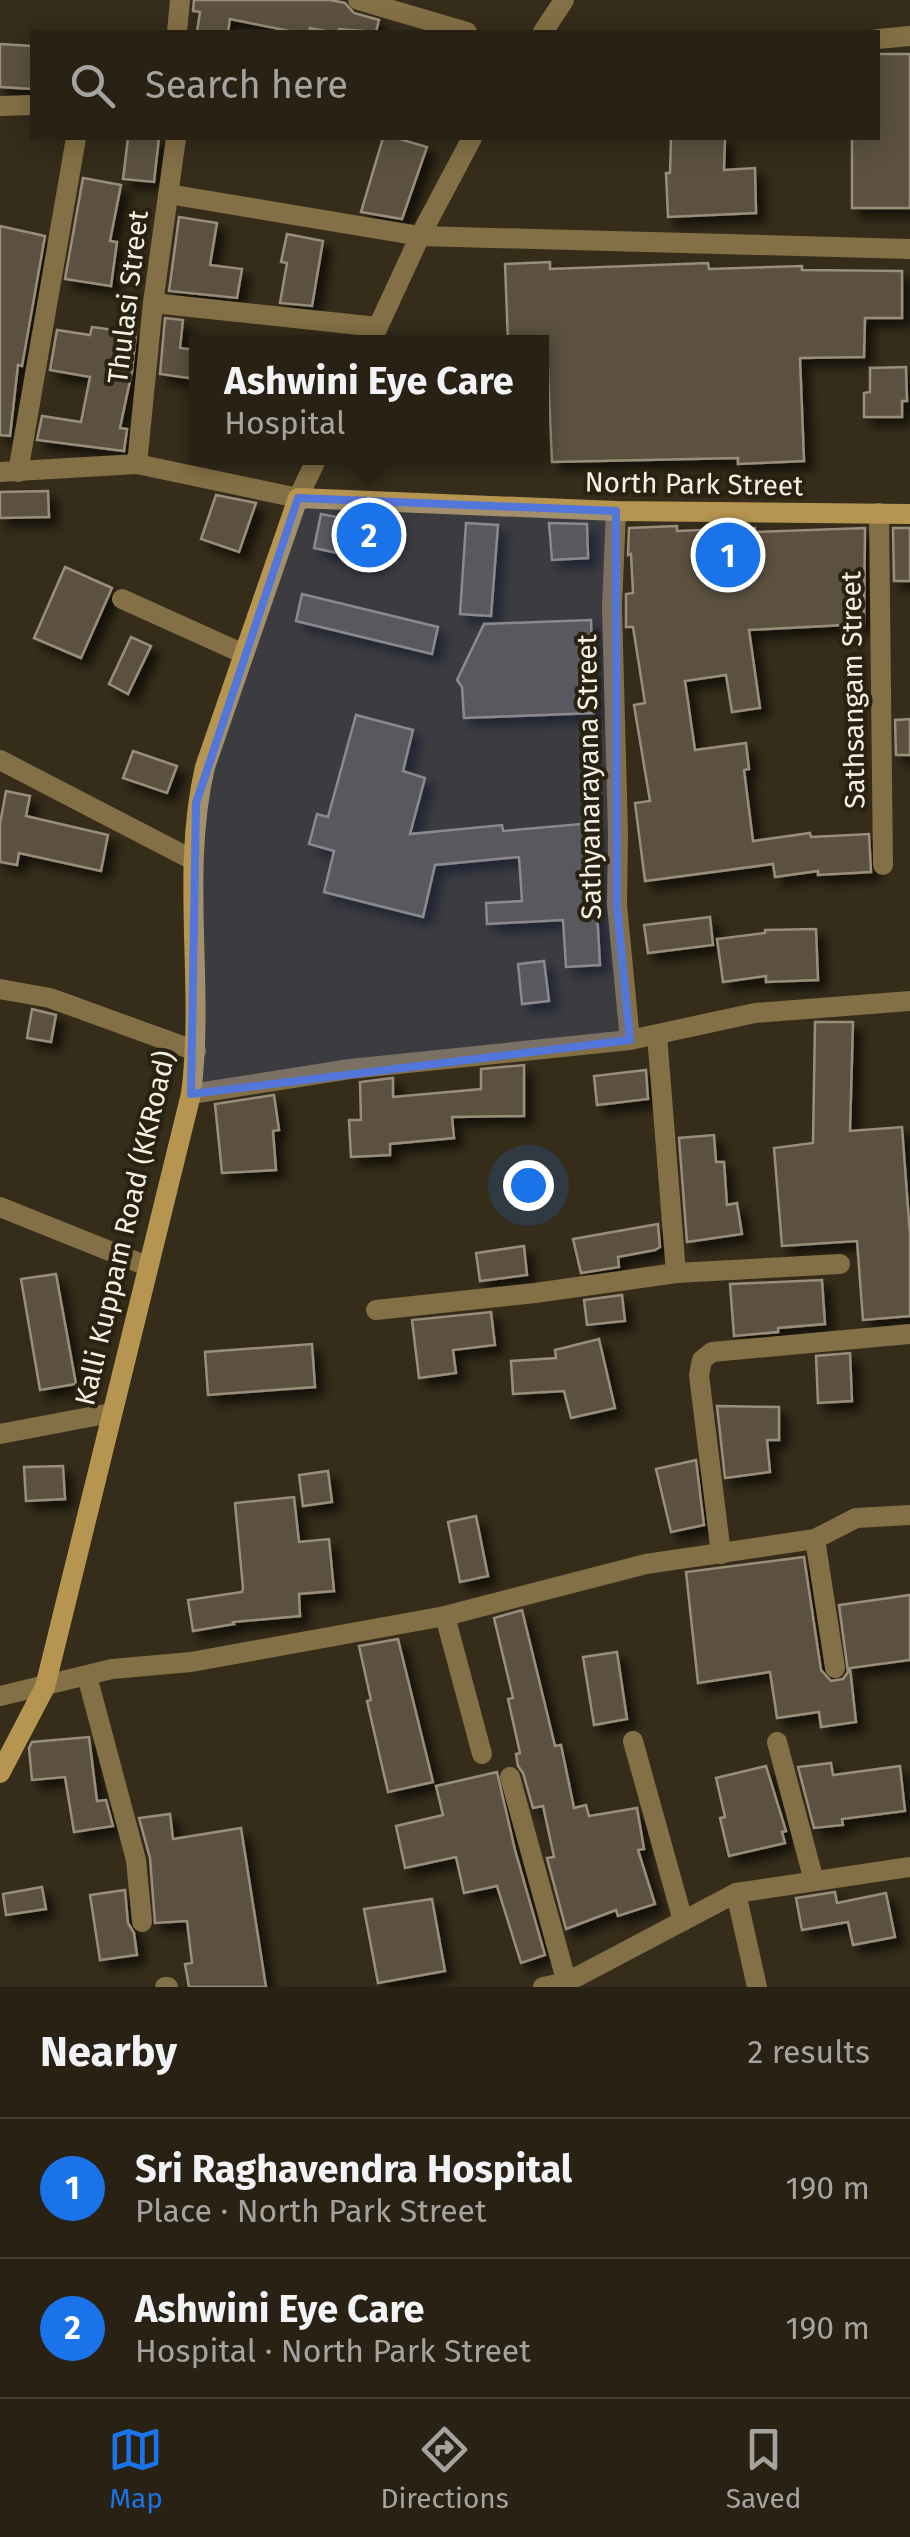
<!DOCTYPE html>
<meta charset="utf-8">
<style>
:root{--surface:#282114;--page:#30291d;--text:#f1f3f6;--muted:#a5a3a0;--line:#443e34;--accent:#1a73e8}
body{margin:0;font-family:"Fira Sans",sans-serif;background:var(--page);color:var(--text)}
.you{position:absolute;left:528px;top:1185px;width:35px;height:35px;margin:-25px;border:8px solid #fff;border-radius:50%;background:#1a73e8;box-shadow:0 0 0 15px #1a73e833}
.badge{display:grid;place-items:center;width:65px;height:65px;border-radius:50%;background:var(--accent);color:#fff;font-size:32px;font-weight:700}
.pin{position:absolute;translate:-50% -50%;border:5px solid #fff;box-shadow:0 2px 10px #0006}
.popup{position:absolute;left:189px;top:335px;width:360px;height:130px;box-sizing:border-box;display:grid;place-content:center;border-radius:0px;background:var(--surface);filter:drop-shadow(0 2px 8px #0005);font-size:32px;white-space:nowrap;color:var(--muted)}
.popup b{font-size:38px;color:var(--text)}
.popup::after{content:'';position:absolute;left:50%;top:100%;margin-left:-20px;border:20px solid transparent;border-top-color:var(--surface)}
.list{margin:0;padding:0;list-style:none}
h2{display:flex;justify-content:space-between;align-items:center;height:130px;margin:0;padding:0 40px;font-size:42px}
h2 small{font-size:32px;font-weight:400;color:var(--muted)}
.list li{display:grid;grid-template-columns:65px 1fr auto;gap:30px;align-items:center;box-sizing:border-box;height:140px;padding:0 40px;border-top:2px solid var(--line)}
.list b{display:block;font-size:38px;white-space:nowrap}
.list p{margin:0;font-size:32px;white-space:nowrap;color:var(--muted)}
.list em{font-size:32px;font-style:normal;color:var(--muted)}
.icon{flex:none;width:55px;height:55px;fill:none;stroke:currentColor;stroke-width:2;stroke-linecap:round;stroke-linejoin:round}
.map{position:relative;flex:none;width:910px;height:1987px;overflow:hidden}
.search{position:absolute;background:var(--surface);box-shadow:0 5px 25px #0003;left:30px;right:30px;top:30px;height:110px;display:flex;align-items:center;gap:25px;box-sizing:border-box;padding:0 35px;border-radius:0px;color:var(--muted);font-size:38px}
.sheet{height:410px;background:var(--surface)}
nav{display:flex;justify-content:space-around;align-items:center;box-sizing:border-box;height:140px;border-top:2px solid var(--line);background:var(--surface);font-size:28px;color:var(--muted)}
nav a{display:grid;justify-items:center;gap:5px}
nav .on{color:var(--accent)}
.map>svg:first-child{display:block}
</style>
<div class="map">
<svg width="910" height="1987" viewBox="0 0 910 1987">
<defs>
<filter id="shadow"><feDropShadow dx="8" dy="8" stdDeviation="5" flood-color="#0009"/></filter>
</defs>
<rect width="100%" height="100%" fill="#352c1a"/>
<g fill="#5b513f" stroke="#998e7a" stroke-width="2.5" filter="url(#shadow)">
<path d="M194,0H331L345,3L354,13L379,20L376,32L339,29L338,32H330L310,28L309,32H294L230,19L228,32H197L200,12L193,11Z"/>
<path d="M0,44L32,46V89L0,87Z"/>
<path d="M878,54H910V208H852V138H878Z"/>
<path d="M128,138H159L154,182L123,179Z"/>
<path d="M383,138H396L427,147L402,219L361,212Z"/>
<path d="M671,138H725L724,170L755,168L756,213L668,217L666,173H670Z"/>
<path d="M83,178L121,185L110,241L117,242L111,286L65,279Z"/>
<path d="M179,217L217,223L210,265L242,269L237,298L169,291Z"/>
<path d="M0,226L45,236L22,366L18,365L10,436L0,435Z"/>
<path d="M287,234L323,241L312,306L280,303L287,263L281,262Z"/>
<path d="M550,262V269L708,263L709,269L802,266V270L902,271V318H865L864,357L800,358L804,461L738,464V458L552,462L547,347L542,348V342H508L505,264Z"/>
<path d="M165,318L183,320L180,348L196,350V379L160,374Z"/>
<path d="M92,327L136,333L132,371L120,428L127,429L124,451L37,440L42,416L81,422L90,377L50,370L57,330L90,335Z"/>
<path d="M906,367L907,401H902V417H864V393L870,392V368Z"/>
<path d="M48,491L49,517L0,518V492Z"/>
<path d="M216,495L256,503L239,552L201,539Z"/>
<path d="M321,514L382,526L375,561L314,548Z"/>
<path d="M466,523L498,525L491,616L460,614Z"/>
<path d="M549,523L587,524L588,558L552,560Z"/>
<path d="M677,526V531L755,528V532L865,528L864,624L749,630L760,708L732,712L726,675L685,681L695,750L746,743L749,769L744,770L753,841L810,833L811,837L869,834L871,872L818,875V871L775,877L773,864L645,881L635,803L650,801L634,705L645,703L633,627H626V594L633,593L631,554L628,555L629,528Z"/>
<path d="M893,528H910V581H894Z"/>
<path d="M65,567L112,588L81,658L34,638Z"/>
<path d="M302,594L438,627L432,654L296,621Z"/>
<path d="M591,620L594,713L464,718L462,687L457,680L484,624Z"/>
<path d="M131,637L151,646L128,694L109,684Z"/>
<path d="M356,715L413,730L403,771L425,778L410,834L502,825L503,831L592,823L600,965L566,967L563,920L487,924L486,903L522,901L519,857L435,865L423,917L324,892L334,851L309,844L317,814L328,817Z"/>
<path d="M910,719V755H896L895,720Z"/>
<path d="M133,751L177,766L167,793L123,778Z"/>
<path d="M6,791L30,796L26,816L108,835L101,871L19,853L17,865L0,862V824Z"/>
<path d="M710,917L713,945L648,953L644,925Z"/>
<path d="M816,929L818,980L766,982V976L723,982L717,939L765,933V930Z"/>
<path d="M544,961L549,1001L522,1004L518,964Z"/>
<path d="M32,1009L56,1015L51,1042L27,1038Z"/>
<path d="M815,1022H853L850,1131L902,1127L910,1235V1316L863,1320L857,1241L782,1246L774,1148L813,1143Z"/>
<path d="M524,1065V1116L452,1117L454,1138L390,1144V1155L351,1157L349,1120H361L360,1082L393,1078V1097L481,1089V1069Z"/>
<path d="M646,1070L648,1099L597,1105L594,1076Z"/>
<path d="M274,1095L279,1130L273,1131L276,1170L222,1173L215,1104Z"/>
<path d="M714,1135L716,1162H724L727,1205L737,1203L742,1234L687,1242L679,1138Z"/>
<path d="M658,1224L660,1247L655,1250L618,1257L619,1267L581,1273L573,1239Z"/>
<path d="M524,1246L527,1275L480,1281L476,1253Z"/>
<path d="M56,1274L76,1384L40,1390L21,1279Z"/>
<path d="M822,1280L825,1324L778,1328V1332L734,1336L730,1284Z"/>
<path d="M622,1295L625,1321L587,1325L584,1300Z"/>
<path d="M491,1312L495,1345L453,1350L456,1373L419,1378L412,1320Z"/>
<path d="M599,1339L615,1408L571,1418L564,1391L513,1394L511,1361L556,1358L555,1350Z"/>
<path d="M312,1344L315,1387L208,1395L205,1352Z"/>
<path d="M850,1353L852,1401L818,1403L816,1356Z"/>
<path d="M717,1406L779,1407V1440H767L770,1472L725,1478Z"/>
<path d="M696,1460L704,1525L671,1532L656,1469Z"/>
<path d="M63,1466L65,1499L26,1501L24,1467Z"/>
<path d="M328,1471L332,1502L303,1506L299,1475Z"/>
<path d="M294,1497L299,1542L329,1539L334,1591L299,1594L300,1616L233,1622L234,1624L193,1631L188,1600L242,1592L243,1588L235,1503Z"/>
<path d="M476,1516L488,1576L460,1582L448,1522Z"/>
<path d="M804,1557L821,1670L831,1681L843,1679L848,1672L839,1605L910,1595V1660L850,1668L856,1722L821,1727L819,1712L777,1718L770,1672L698,1683L686,1572Z"/>
<path d="M522,1610L555,1746L561,1745L574,1808L586,1805L589,1816L637,1808L644,1849L638,1850L655,1904L618,1916L616,1910L566,1929L547,1858L554,1857L543,1806L533,1808L523,1773L518,1766L516,1754L520,1753L508,1699L513,1698L494,1618Z"/>
<path d="M398,1639L433,1782L388,1792L367,1701L371,1700L359,1646Z"/>
<path d="M617,1652L627,1719L594,1725L583,1657Z"/>
<path d="M89,1737L97,1801L106,1800L113,1826L74,1832L65,1777L32,1780L29,1748L32,1742Z"/>
<path d="M831,1763L833,1775L900,1766L905,1811L842,1819L843,1825L814,1828L798,1767Z"/>
<path d="M766,1766L786,1831L782,1832L785,1843L729,1856L720,1818L725,1817L716,1778Z"/>
<path d="M497,1772L515,1850L545,1955L521,1963L497,1886L464,1893L456,1857L405,1868L396,1826L443,1815L436,1786Z"/>
<path d="M170,1814L173,1839L241,1828L266,1987H189L185,1964L192,1963L187,1921L155,1923L150,1858L139,1818Z"/>
<path d="M42,1887L46,1909L6,1915L3,1894Z"/>
<path d="M125,1890L128,1923L134,1933L137,1955L100,1960L90,1895Z"/>
<path d="M835,1892L837,1903L886,1893L895,1937L853,1945L848,1922L802,1930L796,1898Z"/>
<path d="M432,1899L445,1971L378,1983L364,1909Z"/>
</g>
<g fill="none" stroke-linecap="round" stroke-linejoin="round">
<g stroke="#847046" stroke-width="20">
<path d="M358,0L467,32"/>
<path d="M177,32L180,0"/>
<path d="M0,106L32,105"/>
<path d="M168,194L420,236L910,249"/>
<path d="M153,303L378,327"/>
<path d="M137,464L153,303L176,138"/>
<path d="M18,472L76,138"/>
<path d="M616,511L612,607L618,834L617,905L630,1040"/>
<path d="M879,513L883,865"/>
<path d="M122,599L244,654"/>
<path d="M0,760L193,860"/>
<path d="M0,989L50,998L196,1051"/>
<path d="M191,1094L350,1069L630,1040L755,1013L910,1001"/>
<path d="M676,1273L840,1264"/>
<path d="M376,1310L535,1293L676,1273L657,1035"/>
<path d="M0,1434L111,1413"/>
<path d="M815,1539L835,1668"/>
<path d="M721,1554L699,1375L702,1360L712,1352L910,1334"/>
<path d="M445,1616L482,1754"/>
<path d="M87,1676L136,1860L142,1922"/>
<path d="M0,1696L112,1669L191,1662L445,1616L646,1564L815,1539L856,1518L910,1515"/>
<path d="M633,1741L683,1921"/>
<path d="M777,1742L814,1881"/>
<path d="M510,1777L568,1987"/>
<path d="M736,1893L757,1987"/>
<path d="M165,1987H168"/>
<path d="M543,1987L567,1982L736,1893L910,1867"/>
</g>
<g stroke="#847046" stroke-width="20">
<path d="M543,32L564,0"/>
<path d="M878,39L910,36"/>
<path d="M371,342L420,236L472,138"/>
<path d="M0,472L137,464L298,498L317,458"/>
<path d="M0,1207L147,1266"/>
</g>
<path stroke="#b69550" stroke-width="20" d="M0,1773L45,1687L191,1094C205,985 180,874 205,767L298,498L616,511L910,514"/>
</g>
<path fill="#5376db" fill-opacity="0.2" stroke="#5376db" stroke-width="8" stroke-linejoin="round" d="M298,498L616,511L617,905L630,1040L191,1094L196,803Z"/>
<g text-anchor="middle" dominant-baseline="central" stroke-width="8" stroke-linejoin="round" paint-order="stroke">
<g font-size="28" fill="#f5f0e5" stroke="#2a2211">
<text transform="translate(128 297) rotate(-83)">Thulasi Street</text>
<text transform="translate(694 484) rotate(1)">North Park Street</text>
<text transform="translate(853 690) rotate(-91)">Sathsangam Street</text>
<text transform="translate(589 777) rotate(-91)">Sathyanarayana Street</text>
<text transform="translate(125 1228) rotate(-77)">Kalli Kuppam Road (KKRoad)</text>
</g>
</g>
</svg>
<div class="you"></div>
<div class="pin badge" style="left:728px;top:555px">1</div>
<div class="pin badge" style="left:369px;top:535px">2</div>
<div class="popup"><b>Ashwini Eye Care</b>Hospital</div>
<div class="search"><svg class="icon" aria-label="search" viewBox="0 0 24 24"><circle cx="10" cy="10" r="6"/><path d="M15 15l6 6"/></svg>Search here</div>
</div>
<section class="sheet">
<h2>Nearby<small>2 results</small></h2>
<ul class="list">
<li><span class="badge">1</span><div><b>Sri Raghavendra Hospital</b><p>Place · North Park Street</p></div><em>190 m</em></li>
<li><span class="badge">2</span><div><b>Ashwini Eye Care</b><p>Hospital · North Park Street</p></div><em>190 m</em></li>
</ul>
</section>
<nav>
<a class="on"><svg class="icon" aria-label="map" viewBox="0 0 24 24"><path d="M3 6l6-2 6 2 6-2v14l-6 2-6-2-6 2zM9 4v14M15 6v14"/></svg>Map</a>
<a><svg class="icon" aria-label="directions" viewBox="0 0 24 24"><path d="M12 3l9 9-9 9-9-9zM9 14v-3h6M13 9l2 2-2 2"/></svg>Directions</a>
<a><svg class="icon" aria-label="saved" viewBox="0 0 24 24"><path d="M7 4h10v16l-5-4-5 4z"/></svg>Saved</a>
</nav>
